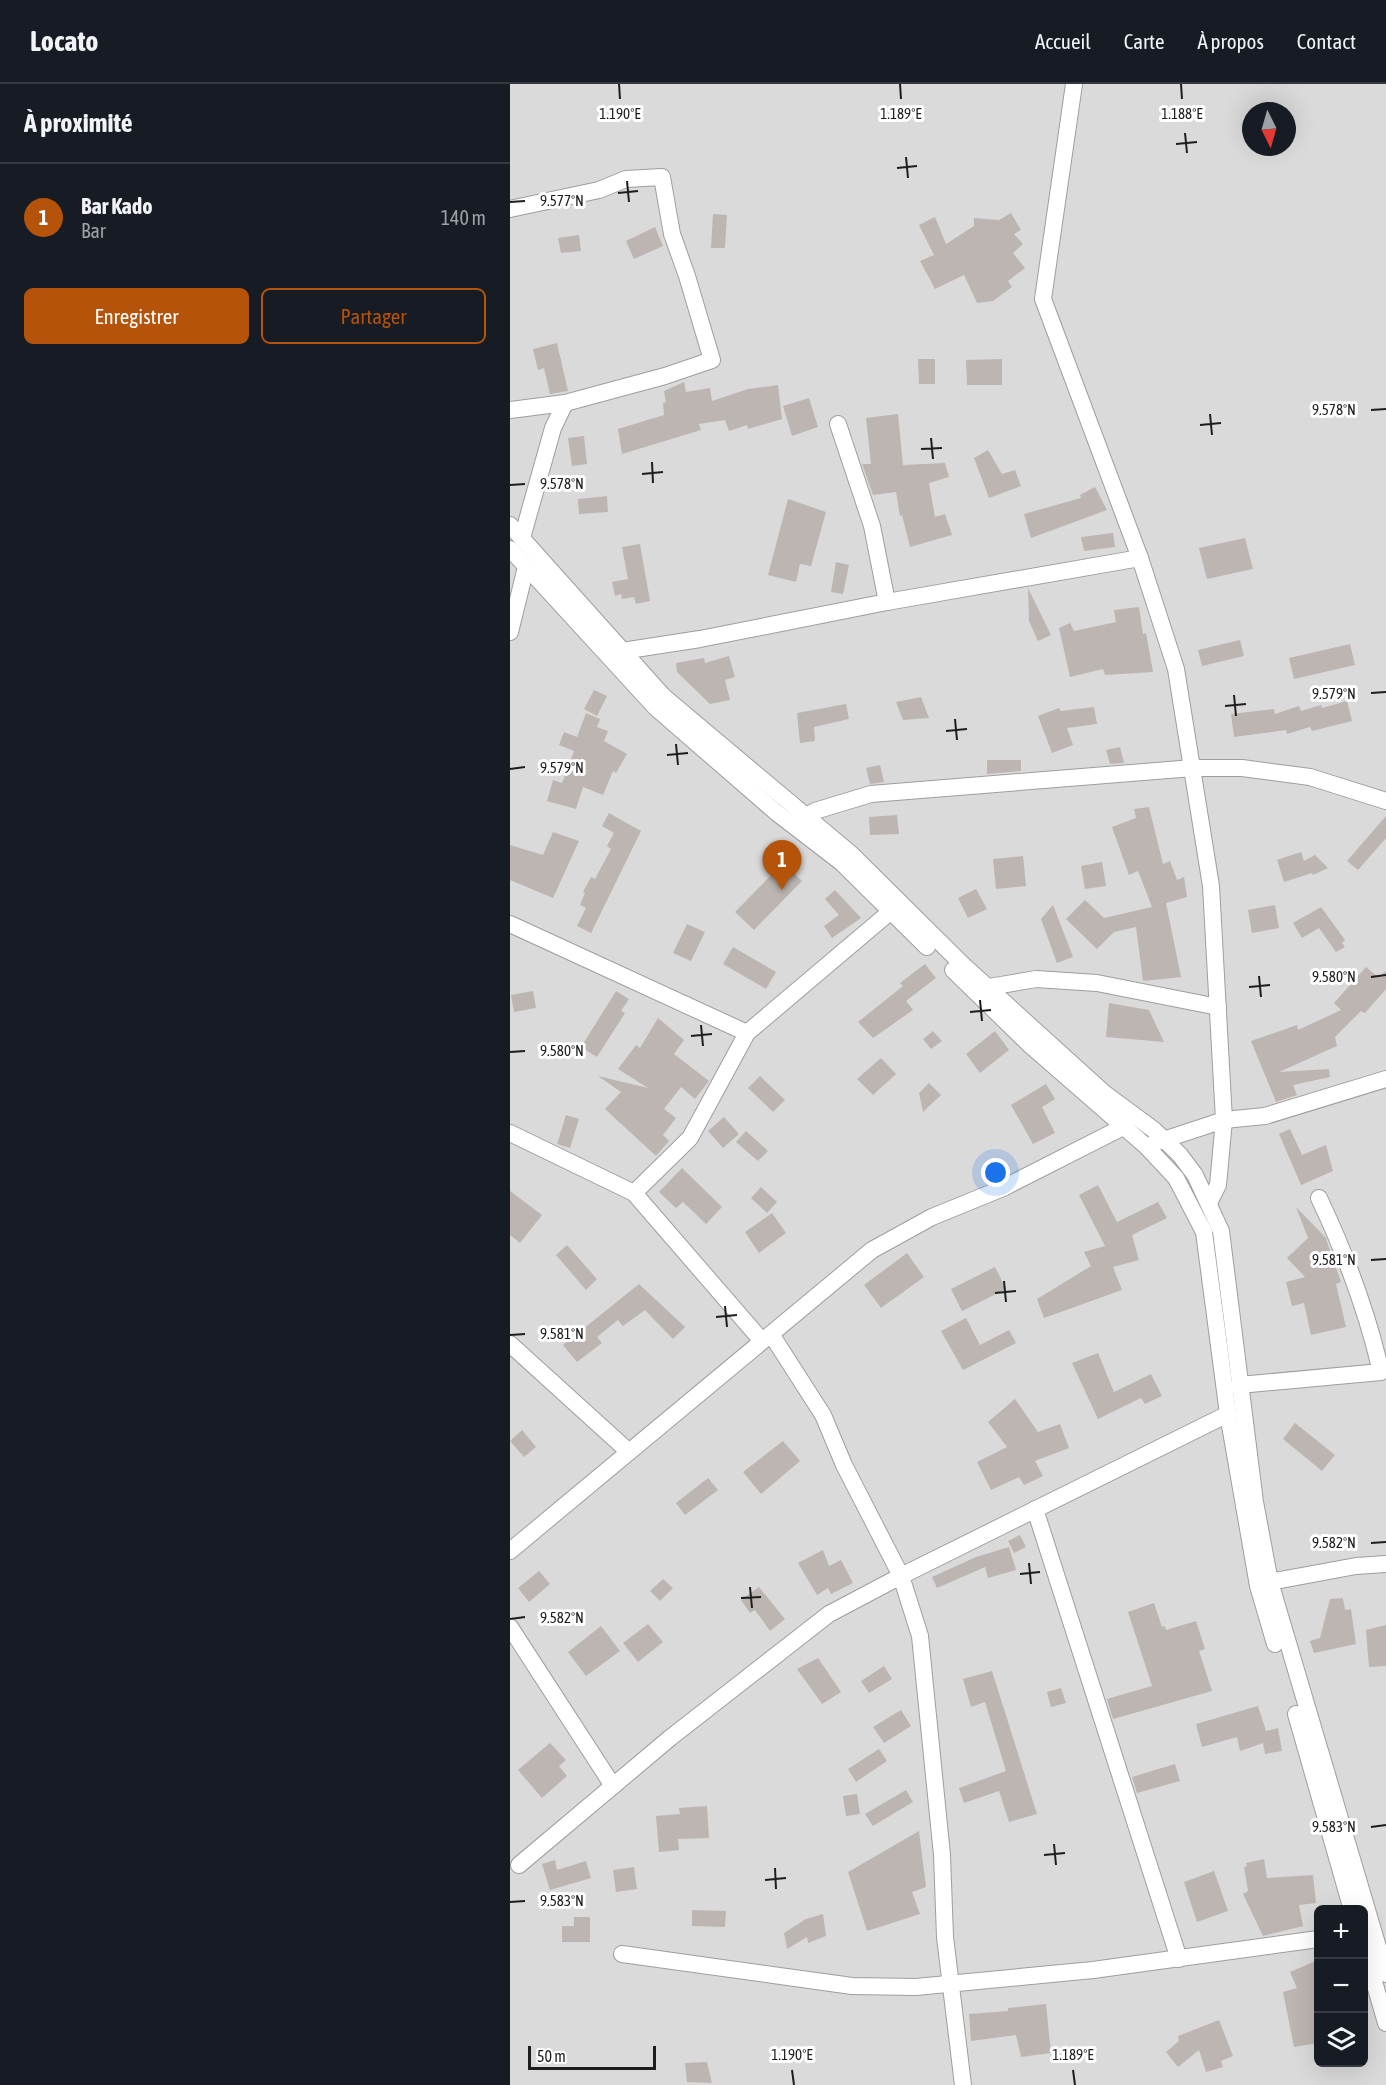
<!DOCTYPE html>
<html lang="fr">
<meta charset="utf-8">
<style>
:root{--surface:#171b24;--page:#20242c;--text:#f1f3f6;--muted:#9ea1a6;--line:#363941;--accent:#b45309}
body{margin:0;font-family:"Asap Condensed",sans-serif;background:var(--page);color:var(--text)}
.controls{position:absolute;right:18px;bottom:18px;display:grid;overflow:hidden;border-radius:9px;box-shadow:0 6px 24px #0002}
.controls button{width:54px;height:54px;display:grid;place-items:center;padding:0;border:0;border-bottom:2px solid var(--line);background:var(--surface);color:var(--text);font:30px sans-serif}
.compass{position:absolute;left:732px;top:18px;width:54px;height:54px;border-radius:50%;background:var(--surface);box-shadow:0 6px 24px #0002;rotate:175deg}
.scale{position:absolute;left:18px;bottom:15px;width:128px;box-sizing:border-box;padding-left:6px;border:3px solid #1d1d1d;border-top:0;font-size:16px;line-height:21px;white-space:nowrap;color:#1d1d1d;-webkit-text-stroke:4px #fff;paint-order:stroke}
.you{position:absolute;left:486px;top:1089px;width:21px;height:21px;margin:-15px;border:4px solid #fff;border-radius:50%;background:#1a73e8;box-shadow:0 0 0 9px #1a73e833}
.badge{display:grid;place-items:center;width:39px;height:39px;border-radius:50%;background:var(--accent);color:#fff;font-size:20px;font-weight:700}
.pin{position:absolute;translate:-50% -50px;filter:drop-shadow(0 2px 3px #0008)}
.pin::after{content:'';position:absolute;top:32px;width:21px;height:18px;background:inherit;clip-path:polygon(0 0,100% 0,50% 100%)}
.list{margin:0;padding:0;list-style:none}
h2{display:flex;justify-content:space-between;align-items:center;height:78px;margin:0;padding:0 24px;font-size:26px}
h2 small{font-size:20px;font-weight:400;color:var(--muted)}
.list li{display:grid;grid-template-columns:39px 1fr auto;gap:18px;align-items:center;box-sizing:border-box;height:108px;padding:0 24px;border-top:2px solid var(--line)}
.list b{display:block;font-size:22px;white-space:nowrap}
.list p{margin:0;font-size:20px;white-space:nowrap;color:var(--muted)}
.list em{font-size:20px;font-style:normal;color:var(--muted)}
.actions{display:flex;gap:12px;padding:18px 24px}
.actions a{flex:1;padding:14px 0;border:2px solid var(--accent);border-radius:9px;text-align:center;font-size:21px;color:var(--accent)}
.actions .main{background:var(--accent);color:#fff}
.icon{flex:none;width:33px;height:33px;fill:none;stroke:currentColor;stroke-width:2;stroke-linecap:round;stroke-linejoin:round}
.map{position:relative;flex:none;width:876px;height:2001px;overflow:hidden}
header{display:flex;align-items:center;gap:36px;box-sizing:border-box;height:84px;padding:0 30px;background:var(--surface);border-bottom:2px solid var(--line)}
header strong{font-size:28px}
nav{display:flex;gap:33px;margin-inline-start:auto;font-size:21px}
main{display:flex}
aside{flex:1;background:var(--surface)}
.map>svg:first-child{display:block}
</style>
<header>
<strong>Locato</strong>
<nav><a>Accueil</a><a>Carte</a><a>À propos</a><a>Contact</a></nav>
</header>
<main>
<aside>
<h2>À proximité<small></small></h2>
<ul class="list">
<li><span class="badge">1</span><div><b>Bar Kado</b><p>Bar</p></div><em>140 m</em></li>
</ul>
<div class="actions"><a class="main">Enregistrer</a><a>Partager</a></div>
</aside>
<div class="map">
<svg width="876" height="2001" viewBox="0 0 876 2001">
<rect width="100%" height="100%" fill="#ede9e4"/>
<path fill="#dbdada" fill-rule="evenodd" d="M0,0H876V2001H0ZM741,27H777V63H741ZM808,1826H854V1978H808Z"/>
<g fill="#bdb5b1">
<path d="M501,129L511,146L504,150L513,160L503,169L515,184L498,197L502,203L483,217L467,219L454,191L425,205L410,177L424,171L409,141L425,133L436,160L464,142V134L489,136Z"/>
<path d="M203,130L217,131L215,164H201Z"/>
<path d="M145,143L153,162L124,175L116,157Z"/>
<path d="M69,151L71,167L51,169L48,154Z"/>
<path d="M47,259L58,307L40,310L34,284L28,286L23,265Z"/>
<path d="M408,275H425V300H409Z"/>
<path d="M492,275V301H457L456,276Z"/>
<path d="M174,298L176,308L200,304L202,317L238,305L268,301L272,335L238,345L237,341L219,347L215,336L189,340L191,346L112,370L108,345L154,331L153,319L156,318L154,307Z"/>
<path d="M299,314L308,343L282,352L273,322Z"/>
<path d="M388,330L393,381L435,379L439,393L419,399L425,433L435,430L442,451L400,463L392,431L390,432L386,408L363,411L352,380H361L356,334Z"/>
<path d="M74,352L77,380L62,382L58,354Z"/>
<path d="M478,366L492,390L505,386L511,402L479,414L464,374Z"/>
<path d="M585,403L597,426L521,454L514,430L571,414L570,411Z"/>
<path d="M97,412L98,428L69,430L68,415Z"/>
<path d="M278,415L316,428L301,482L290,480L286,498L258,491Z"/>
<path d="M603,449L605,463L574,467L571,453Z"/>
<path d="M735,454L743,485L697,495L689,464Z"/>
<path d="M130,460L140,517L126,520L124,513L112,515L111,510L105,512L102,498L118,495L112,463Z"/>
<path d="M326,478L339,481L333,510L321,508Z"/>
<path d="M518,504L541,551L528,557L519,537Z"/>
<path d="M629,523L633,550L636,549L643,588L595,591L593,585L560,593L549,544L560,539L564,547L606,538L604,526Z"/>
<path d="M730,556L734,572L692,582L688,566Z"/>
<path d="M840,560L845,581L784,595L779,574Z"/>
<path d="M219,572L225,593L215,596L220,616L200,620L167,588L166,579L194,574L195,579Z"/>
<path d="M84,606L97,612L87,632L74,625Z"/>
<path d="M411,613L419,634L393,636L386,618Z"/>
<path d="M837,617L842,637L802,647L800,643L777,650L776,646L724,653L721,630L764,625L765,630L789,622L791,627L811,621L812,624Z"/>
<path d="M336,620L339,635L304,643L305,657L290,659L287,629Z"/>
<path d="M584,623L587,640L557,644L563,661L542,669L528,632L549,624L551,627Z"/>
<path d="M76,629L90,635L87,643L98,647L94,657L117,670L106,689L103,687L93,711L73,703L66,725L37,717L43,696L52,699L64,667L49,661L54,648L67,653Z"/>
<path d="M610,663L614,679L600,680L596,666Z"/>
<path d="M477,676H511V687L477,690Z"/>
<path d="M370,681L374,698L360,700L356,684Z"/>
<path d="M639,723L653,780L660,777L667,796L674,793L677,813L656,819L671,893L633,897L626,843L604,848L587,865L556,835L575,816L594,834L642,823L628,787L619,791L602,743L626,734L624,725Z"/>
<path d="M99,729L131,747L81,849L67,842L76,824L70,821L75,809L73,808L81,793L85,795L101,765L97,762L104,749L92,742Z"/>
<path d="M387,731L389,750L360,751L359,733Z"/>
<path d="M876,732V754L848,786L837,777Z"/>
<path d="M43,748L69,757L43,814L0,796V761L33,771Z"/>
<path d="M791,768L794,777L805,771L818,784L803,791L802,789L774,798L767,776Z"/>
<path d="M513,772L516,802L486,805L483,775Z"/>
<path d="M592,778L596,802L575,805L571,782Z"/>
<path d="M273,779L292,797L244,846L225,828Z"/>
<path d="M466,805L477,825L458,834L448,814Z"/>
<path d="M325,806L351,834L322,854L314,842L329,831L315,815Z"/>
<path d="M543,821L563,873L547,879L531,835Z"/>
<path d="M765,821L769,844L742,849L738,826Z"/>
<path d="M811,823L835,856L832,859L835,863L826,868L809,844L792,854L783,839Z"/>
<path d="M177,840L195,848L181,877L163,869Z"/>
<path d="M223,863L266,888L256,905L213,880Z"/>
<path d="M415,880L426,894L396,917L403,926L363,954L348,938L393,902L390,899Z"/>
<path d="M856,883L868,893L876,887V905L855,929L851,927L825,953L827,962L769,988L819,985L820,993L783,1001L787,1011L766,1018L741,957L787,941L788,946L831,926L824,919Z"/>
<path d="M23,907L26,924L4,928L1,911Z"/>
<path d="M106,907L119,915L111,927L115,929L87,973L71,963Z"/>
<path d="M599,919L639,926L654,958L596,953Z"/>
<path d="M148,934L174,956L164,970L199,997L185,1015L171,1003L154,1025L166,1034L153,1051L159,1057L146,1072L95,1025L111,1008L88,992L138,1004L108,985L126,961L130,964Z"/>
<path d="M423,947L432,957L421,965L413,955Z"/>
<path d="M485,947L499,966L470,989L456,970Z"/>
<path d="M371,974L386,990L363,1011L347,995Z"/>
<path d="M250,992L275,1016L263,1028L238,1004Z"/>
<path d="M419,999L431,1011L413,1028L409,1009Z"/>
<path d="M536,1000L545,1015L532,1023L545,1049L523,1060L501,1021Z"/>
<path d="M56,1031L69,1035L60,1064L47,1060Z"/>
<path d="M214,1033L229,1050L213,1064L198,1047Z"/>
<path d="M780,1045L792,1071L816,1061L823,1087L791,1101L769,1050Z"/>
<path d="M236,1047L258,1067L248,1077L226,1058Z"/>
<path d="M172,1084L212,1123L196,1140L173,1118L166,1124L149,1108Z"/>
<path d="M588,1101L607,1138L648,1118L657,1134L622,1151L629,1176L603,1183L612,1206L534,1234L527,1215L581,1182L574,1168L595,1162L569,1111Z"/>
<path d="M251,1103L267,1118L257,1129L241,1114Z"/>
<path d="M0,1107L32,1131L10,1159L0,1151Z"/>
<path d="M786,1123L816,1154L818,1161L831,1198L826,1200L836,1243L801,1251L794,1219L782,1222L776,1198L795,1193L777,1174L798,1154Z"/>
<path d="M262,1129L276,1149L249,1169L235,1148Z"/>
<path d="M57,1161L87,1195L76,1206L46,1171Z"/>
<path d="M397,1169L414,1193L371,1224L354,1201Z"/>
<path d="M485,1183L496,1205L452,1227L441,1205Z"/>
<path d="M129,1200L175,1243L163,1255L135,1226L113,1242L108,1236L87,1253L92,1259L67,1278L53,1261Z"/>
<path d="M456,1234L470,1261L499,1246L506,1259L453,1286L431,1247Z"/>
<path d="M588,1269L604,1308L641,1290L652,1312L635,1320L631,1314L588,1335L562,1279Z"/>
<path d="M505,1315L528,1348L550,1340L559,1364L525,1377L533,1392L514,1401L509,1393L481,1406L467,1378L497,1363L478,1338Z"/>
<path d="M785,1339L825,1371L812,1387L773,1355Z"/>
<path d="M12,1346L26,1363L14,1373L0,1357Z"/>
<path d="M273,1357L290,1377L251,1410L233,1388Z"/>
<path d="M198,1394L208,1406L175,1431L166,1419Z"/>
<path d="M510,1451L516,1463L504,1469L498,1457Z"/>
<path d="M499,1463L506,1486L478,1494L475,1483L427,1504L422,1493L466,1473Z"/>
<path d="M313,1466L319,1482L331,1476L343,1499L321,1510L318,1504L307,1511L288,1479Z"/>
<path d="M29,1487L40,1500L19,1518L8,1504Z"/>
<path d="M153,1495L163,1504L150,1517L140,1507Z"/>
<path d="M249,1503L275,1535L260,1547L245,1526L240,1529L231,1516Z"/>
<path d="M833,1514L835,1526L841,1525L846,1560L804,1569L800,1557L810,1554L820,1515Z"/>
<path d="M644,1519L652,1543L655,1542L656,1546L686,1537L695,1565L689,1567L702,1607L603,1635L597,1615L642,1602L618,1528Z"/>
<path d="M138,1540L153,1558L128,1578L113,1559Z"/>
<path d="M876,1541V1582L859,1583L856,1546Z"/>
<path d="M91,1542L110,1567L76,1592L58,1568Z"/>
<path d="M308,1574L331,1608L312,1620L287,1585Z"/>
<path d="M374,1582L382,1595L359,1609L351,1597Z"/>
<path d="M482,1587L527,1730L499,1738L489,1707L454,1719L449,1704L496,1687L475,1618L461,1623L453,1595Z"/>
<path d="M551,1604L556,1619L541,1623L537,1608Z"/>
<path d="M748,1622L756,1647L768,1644L772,1667L755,1670L753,1659L730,1667L727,1653L692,1663L686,1640Z"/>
<path d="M391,1626L401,1642L374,1659L363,1643Z"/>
<path d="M40,1659L56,1676L49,1682L57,1692L32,1714L8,1686Z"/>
<path d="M369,1665L377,1677L346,1698L338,1685Z"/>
<path d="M665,1680L670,1697L627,1709L622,1693Z"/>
<path d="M396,1706L403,1718L363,1742L355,1730Z"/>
<path d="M347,1710L350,1730L336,1732L333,1712Z"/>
<path d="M197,1722L199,1754L168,1755L169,1766L149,1768L146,1732L170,1730L169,1724Z"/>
<path d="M409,1747L416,1803L402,1808L410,1830L357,1847L338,1788Z"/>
<path d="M754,1775L757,1794L803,1791L806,1819L789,1821L793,1842L753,1852L733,1810L738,1807L734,1783L737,1782L736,1779Z"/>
<path d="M45,1776L47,1786L76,1777L81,1794L40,1806L32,1780Z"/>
<path d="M124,1783L127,1805L106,1808L103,1786Z"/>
<path d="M704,1787L718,1827L687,1838L674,1798Z"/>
<path d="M182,1826L216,1827L215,1843L182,1842Z"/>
<path d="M313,1830L316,1852L298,1859L297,1853L277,1865L274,1849L296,1835Z"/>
<path d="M64,1833H80V1858H52V1842H64Z"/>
<path d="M808,1876V1959L784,1963L773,1908L787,1904L780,1888Z"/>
<path d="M536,1920L541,1969L511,1973L506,1951L461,1957L459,1930L498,1927V1924Z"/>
<path d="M709,1936L723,1972L711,1977L713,1983L696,1988L689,1966L668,1983L656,1968L669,1957L668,1952Z"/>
<path d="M197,1978L202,1999L177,1998L175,1979Z"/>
</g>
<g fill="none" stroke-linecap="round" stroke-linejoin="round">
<defs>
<g id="minor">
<path d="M564,0L533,215L630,474L666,585L701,802L714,1036L708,1101L699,1119"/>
<path d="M0,125L89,106L116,95L152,93L162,150L177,192L202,276L155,292L55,319L0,326"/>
<path d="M328,340L362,442L377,518"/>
<path d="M0,441L154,613L341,770L453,881L594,1009L644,1046L670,1071L685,1091L711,1147L745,1418L760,1498L876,1890"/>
<path d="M12,454L43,344L55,319"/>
<path d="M0,465L146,624L267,729L332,779L417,863"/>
<path d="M0,548L16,483"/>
<path d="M112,567L190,555L377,518L630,474"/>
<path d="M296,732L305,727L361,710L683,684H732L800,693L876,717"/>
<path d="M0,840L237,949"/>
<path d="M443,886L520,961L637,1063L666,1094L694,1148L718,1330L748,1502L765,1560"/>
<path d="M479,903L526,895L587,899L708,923"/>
<path d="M0,1049L124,1109L252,1257"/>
<path d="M644,1059L714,1036L755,1032L876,995"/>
<path d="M124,1109L180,1054L237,949L380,828"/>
<path d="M261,1250L313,1331L334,1381L391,1492L410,1552L432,1771L435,1853L453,2001"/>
<path d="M0,1260L118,1367"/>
<path d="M729,1301L871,1288C857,1227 836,1171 809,1114"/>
<path d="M525,1425L669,1875"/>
<path d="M0,1467L362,1166L422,1133L493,1104L613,1043"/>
<path d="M760,1498L846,1482L876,1480"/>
<path d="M0,1543L103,1702"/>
<path d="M786,1630L842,1826"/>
<path d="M9,1781L160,1654L319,1530L391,1492L718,1330"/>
<path d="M854,1863L876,1939"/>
<path d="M112,1870L342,1902L406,1903L583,1886L808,1855"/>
</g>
</defs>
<use href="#minor" stroke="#9e9e9e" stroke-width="18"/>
<use href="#minor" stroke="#fff" stroke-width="16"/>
</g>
<path fill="none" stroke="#1d1d1d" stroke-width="2" d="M109,0L110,15M390,0L391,15M671,0L672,15M675,49L677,69M666,60L687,58M396,73L398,94M387,84L407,82M117,97L119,118M108,109L128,107M0,118L15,117M861,326L876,325M700,330L702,351M690,341L711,339M421,354L423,375M411,365L432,364M142,378L143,399M132,390L153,388M0,401L15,400M861,609L876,608M724,611L726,632M715,622L736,620M445,635L447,656M436,647L457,645M166,660L168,681M157,671L178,669M0,685L15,683M749,892L751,913M861,893L876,891M739,903L760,901M470,916L472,937M460,928L481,926M191,941L193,962M181,952L202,950M0,968L15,967M861,1176L876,1175M494,1197L496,1218M485,1209L506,1207M215,1222L217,1243M206,1233L227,1231M0,1251L15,1250M861,1459L876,1458M519,1479L521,1500M510,1490L530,1488M240,1503L242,1524M231,1514L251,1513M0,1535L15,1533M861,1743L876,1741M544,1760L546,1781M534,1771L555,1769M265,1784L266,1805M255,1796L276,1794M0,1818L15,1817M282,1986L284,2001M563,1986L565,2001"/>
<g font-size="15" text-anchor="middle" fill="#1d1d1d" stroke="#fff" stroke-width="6" stroke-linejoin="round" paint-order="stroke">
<text x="110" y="35">1.190°E</text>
<text x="391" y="35">1.189°E</text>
<text x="672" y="35">1.188°E</text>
<text x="52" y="122">9.577°N</text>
<text x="824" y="331">9.578°N</text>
<text x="52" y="405">9.578°N</text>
<text x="824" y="615">9.579°N</text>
<text x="52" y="689">9.579°N</text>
<text x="824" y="898">9.580°N</text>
<text x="52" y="972">9.580°N</text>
<text x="824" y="1181">9.581°N</text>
<text x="52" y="1255">9.581°N</text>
<text x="824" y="1464">9.582°N</text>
<text x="52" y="1539">9.582°N</text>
<text x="824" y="1748">9.583°N</text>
<text x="52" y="1822">9.583°N</text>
<text x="282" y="1976">1.190°E</text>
<text x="563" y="1976">1.189°E</text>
</g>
</svg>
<div class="controls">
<button>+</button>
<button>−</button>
<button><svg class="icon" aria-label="layers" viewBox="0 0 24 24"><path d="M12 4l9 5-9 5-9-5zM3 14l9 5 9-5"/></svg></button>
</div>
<svg class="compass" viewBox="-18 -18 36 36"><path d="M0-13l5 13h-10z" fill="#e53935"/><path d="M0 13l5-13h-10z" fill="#9ea1a6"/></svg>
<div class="scale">50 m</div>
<div class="you"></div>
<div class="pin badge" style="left:272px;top:806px">1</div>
</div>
</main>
